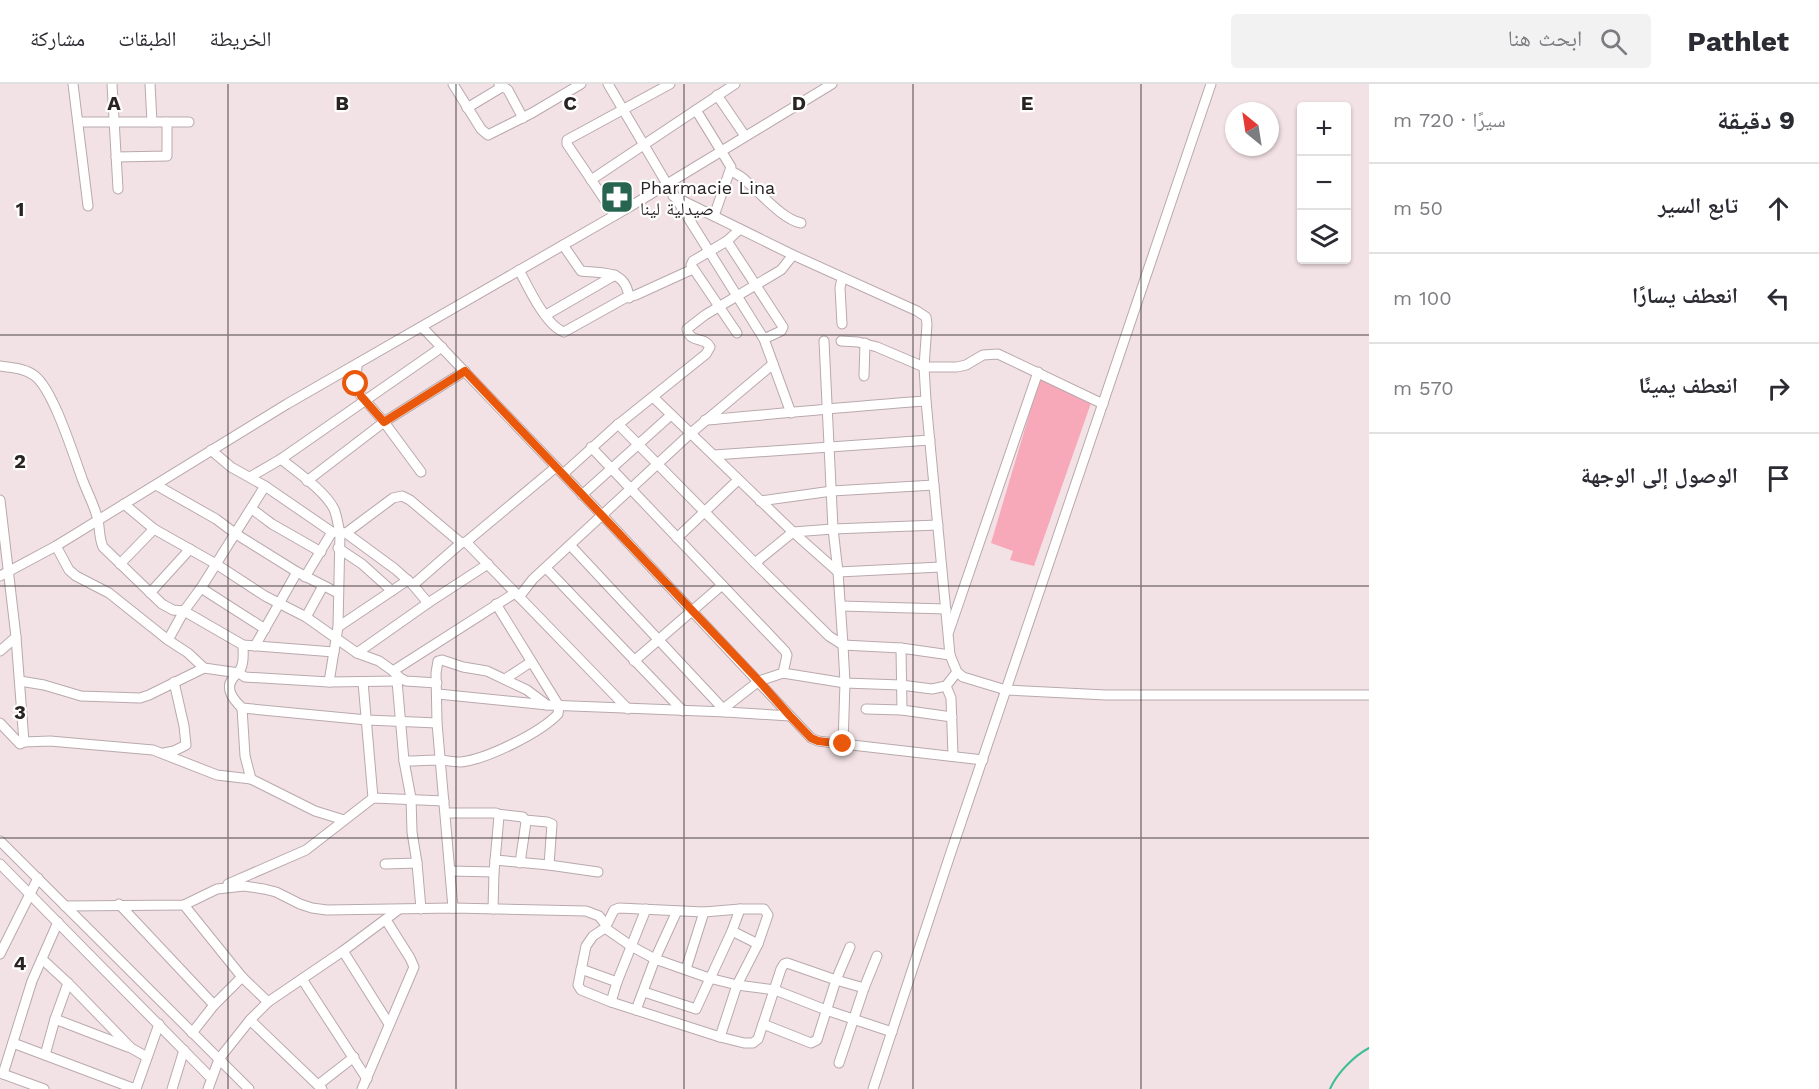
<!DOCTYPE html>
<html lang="ar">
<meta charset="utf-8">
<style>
:root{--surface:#fff;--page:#f2f2f3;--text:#2b2b33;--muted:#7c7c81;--line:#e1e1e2}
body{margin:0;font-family:"Work Sans","Noto Naskh Arabic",sans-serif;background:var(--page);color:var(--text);direction:rtl}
.controls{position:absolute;right:18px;top:18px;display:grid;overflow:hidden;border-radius:6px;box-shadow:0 2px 4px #0004}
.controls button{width:54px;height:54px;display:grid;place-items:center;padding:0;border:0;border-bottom:2px solid var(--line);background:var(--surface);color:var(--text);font:30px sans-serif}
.compass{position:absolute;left:1225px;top:18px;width:54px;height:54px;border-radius:50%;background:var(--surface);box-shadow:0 2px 4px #0004;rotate:330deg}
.stop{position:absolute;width:18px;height:18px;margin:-14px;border:4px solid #ea580c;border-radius:50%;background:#fff}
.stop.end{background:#ea580c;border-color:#fff;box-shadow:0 2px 6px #0008}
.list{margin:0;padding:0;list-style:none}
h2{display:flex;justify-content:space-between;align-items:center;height:78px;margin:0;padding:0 24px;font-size:26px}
h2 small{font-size:20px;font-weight:400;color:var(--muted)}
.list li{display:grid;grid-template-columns:39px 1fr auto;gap:18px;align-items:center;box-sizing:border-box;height:90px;padding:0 24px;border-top:2px solid var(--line)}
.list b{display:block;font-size:22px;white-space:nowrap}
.list em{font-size:20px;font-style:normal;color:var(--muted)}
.icon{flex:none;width:33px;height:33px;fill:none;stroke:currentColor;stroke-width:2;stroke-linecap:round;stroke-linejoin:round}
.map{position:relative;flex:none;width:1369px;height:1005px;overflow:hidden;direction:ltr}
header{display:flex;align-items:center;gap:36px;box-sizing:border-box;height:84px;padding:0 30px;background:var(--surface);border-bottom:2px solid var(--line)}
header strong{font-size:28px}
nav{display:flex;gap:33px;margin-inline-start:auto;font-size:21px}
.search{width:420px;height:54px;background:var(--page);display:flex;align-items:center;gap:15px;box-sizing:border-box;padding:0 21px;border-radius:6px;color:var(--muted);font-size:22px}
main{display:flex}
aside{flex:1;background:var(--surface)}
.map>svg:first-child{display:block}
</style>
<header>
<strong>Pathlet</strong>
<div class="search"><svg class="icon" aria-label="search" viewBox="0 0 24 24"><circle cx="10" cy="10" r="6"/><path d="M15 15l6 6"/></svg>ابحث هنا</div>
<nav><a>الخريطة</a><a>الطبقات</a><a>مشاركة</a></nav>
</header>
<main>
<aside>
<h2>9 دقيقة<small>سيرًا · 720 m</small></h2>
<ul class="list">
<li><svg class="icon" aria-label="ahead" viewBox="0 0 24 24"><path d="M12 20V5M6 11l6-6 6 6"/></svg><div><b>تابع السير</b></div><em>50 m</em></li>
<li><svg class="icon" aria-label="left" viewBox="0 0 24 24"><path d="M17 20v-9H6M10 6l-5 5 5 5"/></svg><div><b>انعطف يسارًا</b></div><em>100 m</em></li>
<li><svg class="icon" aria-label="right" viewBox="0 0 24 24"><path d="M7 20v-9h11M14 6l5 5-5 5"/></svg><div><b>انعطف يمينًا</b></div><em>570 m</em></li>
<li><svg class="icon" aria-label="arrive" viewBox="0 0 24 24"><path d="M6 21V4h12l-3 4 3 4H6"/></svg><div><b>الوصول إلى الوجهة</b></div></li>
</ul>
</aside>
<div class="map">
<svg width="1369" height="1005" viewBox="0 0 1369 1005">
<rect width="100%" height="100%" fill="#f3e2e5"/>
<path fill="#f7a8b9" d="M1040,294L1091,319L1034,482L1010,476L1013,467L991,459Z"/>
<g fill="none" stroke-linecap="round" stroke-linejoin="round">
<path stroke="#3cbe98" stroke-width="2" d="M1330,1005C1337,989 1354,972 1369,964"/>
<defs>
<g id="minor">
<path d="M73,0L88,122"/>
<path d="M112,0L118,105"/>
<path d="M150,0L152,38"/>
<path d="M453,0L481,45L488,51L532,29L581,0"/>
<path d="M499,0L508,6L523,34"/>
<path d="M608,0L667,100L764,255L791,329"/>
<path d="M717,11L745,52"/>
<path d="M467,24L502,3"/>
<path d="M696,26L731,83L714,132"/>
<path d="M78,38H189"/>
<path d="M116,73L167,72V38"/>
<path d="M731,87C737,90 743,93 747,98C762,110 782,135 801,139"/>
<path d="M591,96L735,0"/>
<path d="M673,112L793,171L917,227L926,233L927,240L924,283L926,317L950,571L957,588L963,593L1006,606L1106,611H1369"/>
<path d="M615,131L567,60V56L670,0"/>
<path d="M740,145L727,157L783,243L781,247L764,255"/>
<path d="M727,157L693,177L691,181L737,249"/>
<path d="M563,161L581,187C604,190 626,185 629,214"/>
<path d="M519,186C528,203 546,242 564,248L625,214L636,211L693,185"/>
<path d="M842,194L840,204L842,240"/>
<path d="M546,231L615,191"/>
<path d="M422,243L602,431L811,654L818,657L843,660L983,676"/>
<path d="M824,257L833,445L838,488L843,561L845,599L843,660"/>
<path d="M841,257L858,258L877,263L924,283H957L966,281L983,271L998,270L1103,320"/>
<path d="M357,281L356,300L358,308L384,338L421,388"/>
<path d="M0,282C12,284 25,284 35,292C54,307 74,373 83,397C88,410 95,423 98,436C100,446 99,454 103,463L162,520L173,526L184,527L243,561L334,568"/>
<path d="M864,292L865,259"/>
<path d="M653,313L793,448L838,488L941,483"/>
<path d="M705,336C779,330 852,322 926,317"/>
<path d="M618,340L755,479L829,552L843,561L901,564L950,571"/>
<path d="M591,363L785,567L787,571L783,589L759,597L723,625"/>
<path d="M211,366L231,383L265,402L332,448L346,449L395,485L413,501L428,519"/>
<path d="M714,371L930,356"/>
<path d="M281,375C297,388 325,407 334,425C337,432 338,441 340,449L338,543L329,598"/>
<path d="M563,390L615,343L706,270L710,263C705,252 690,260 687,245L705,231L781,186L793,171"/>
<path d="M250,393L281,375L442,263"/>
<path d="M307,397L384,338L465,287"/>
<path d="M156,401L216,435L236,450L297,488L338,509"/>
<path d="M582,411L671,331"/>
<path d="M0,416L16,553L24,658"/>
<path d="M760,417L832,407L934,401"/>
<path d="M124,420L154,445L216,480L265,512L306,533L357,569L379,577L393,587L400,594L406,597L437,599"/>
<path d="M252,425L272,440L321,468"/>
<path d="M346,449L393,414L402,412L410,416L461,459"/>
<path d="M677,454L738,396"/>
<path d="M466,458L556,383"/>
<path d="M570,461L726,628"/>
<path d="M56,462L69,486L76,492L109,509L168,556L184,527L201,504L265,402"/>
<path d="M338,464L362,480L392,507"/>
<path d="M755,479L793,448L833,445L938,441"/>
<path d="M120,480L154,445"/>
<path d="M546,484L683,627"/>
<path d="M0,492L56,462L287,320L631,122L832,0"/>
<path d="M305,493L332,448"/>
<path d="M413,501L461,459L466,458L628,625"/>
<path d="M201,504L265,545"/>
<path d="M150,509L190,465"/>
<path d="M519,513L533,495L691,349L773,280"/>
<path d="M841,522L946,525"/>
<path d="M306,533L323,502"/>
<path d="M338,543L408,496"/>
<path d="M949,547L1038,288"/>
<path d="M168,556L188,569L204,584"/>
<path d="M243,561C243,567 244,575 242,581C241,587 237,589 233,594C224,605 234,616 242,624L367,636L437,639"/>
<path d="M255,562L297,488"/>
<path d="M901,564L902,626L952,633"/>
<path d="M0,567L16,553"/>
<path d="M357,569L428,519L488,480"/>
<path d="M634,577L722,501"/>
<path d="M393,587L515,509"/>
<path d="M783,589L845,599L901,601L932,605L946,602L957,588"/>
<path d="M400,594L397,597L404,677L411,714L412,748L417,779L421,825"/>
<path d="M505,595L531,578"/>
<path d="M20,597L44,601L81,612L140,614L149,611L204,584L239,589L245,593L329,598L397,597"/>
<path d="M363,598L373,714"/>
<path d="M946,602L951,614L953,672"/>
<path d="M438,610L547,621L726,628L790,632"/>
<path d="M242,624L245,672L251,695L315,727L344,736"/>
<path d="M866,625L902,626"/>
<path d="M0,639L20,660L24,658L50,657L153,666L217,691L251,695"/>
<path d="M164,669L174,667L186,661L184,642L174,598"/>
<path d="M404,677C417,677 430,676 442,676C449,677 455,678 461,678C487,675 540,649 558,630L559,622L496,520"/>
<path d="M446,729H496L499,732L494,788L493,825"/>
<path d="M497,730L523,733L526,738L520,779"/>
<path d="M525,736L547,738L552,740L549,781"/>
<path d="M0,757L249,1005"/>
<path d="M495,776L549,781L598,788"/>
<path d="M0,780L211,994"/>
<path d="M385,780L417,779"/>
<path d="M451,787L494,788"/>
<path d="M228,800L306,766L373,714L444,717"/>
<path d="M119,820L214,921"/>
<path d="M184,821L242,893L268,918"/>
<path d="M65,822L184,821L217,805L244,802L264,805L276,808L300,820L312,824L327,826L453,824L586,827L599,832L606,841"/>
<path d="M453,824L437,639L436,589L438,577L442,576L463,583L487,587L527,606L547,621"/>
<path d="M704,828L740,825H764L768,831L758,860L737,901L720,953"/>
<path d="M605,844L631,862L655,875L709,894L737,901L775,906L826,926L892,948"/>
<path d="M732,847L758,860"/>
<path d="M343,867L389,940"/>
<path d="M0,870L38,794"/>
<path d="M42,875L68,899L131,964L147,973"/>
<path d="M581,885L617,898"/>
<path d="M686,885L704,828L619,824L614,826L605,844L593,852L586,862L578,901L581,906L611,918L720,953L744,959H753L758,955L781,885L784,880L787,879L836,896L864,904"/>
<path d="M302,895L367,995"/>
<path d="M644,908L696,925L732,847L740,825"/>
<path d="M611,918L617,898L646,825"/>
<path d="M636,926L655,875L677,827"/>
<path d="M55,935L128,963"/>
<path d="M250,936L322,1005"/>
<path d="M763,940L811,959L817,956L836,896L850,863"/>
<path d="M192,949L214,921L242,893"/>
<path d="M13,959L135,1005"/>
<path d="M45,971L55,935L68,899"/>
<path d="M839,979L864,904L877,872"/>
<path d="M0,989L44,1005"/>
<path d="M3,990L32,897L58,838"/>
<path d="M318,1001L354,973"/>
<path d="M136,1005L159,940"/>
<path d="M172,1005L184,966"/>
<path d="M208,1005L219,975L250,936L268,918L343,867L398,826"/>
<path d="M362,1005L414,883L410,874L386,836"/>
<path d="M873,1005L949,774L1211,0"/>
</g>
</defs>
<use href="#minor" stroke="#b9a9ac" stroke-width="11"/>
<use href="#minor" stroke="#fff" stroke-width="9"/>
</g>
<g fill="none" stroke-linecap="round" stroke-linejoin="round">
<path stroke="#ea580c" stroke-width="8" d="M356,300L361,312L384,338L465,287L759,597L790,632L811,654L818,657L843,660"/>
</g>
<path fill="none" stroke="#292324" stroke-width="1.5" stroke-opacity="0.55" d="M228,0V1005M456,0V1005M684,0V1005M913,0V1005M1141,0V1005M0,251H1369M0,502H1369M0,754H1369"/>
<defs>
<symbol id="pharmacy-square" viewBox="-11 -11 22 22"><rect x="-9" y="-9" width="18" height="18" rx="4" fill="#276551" stroke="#fff"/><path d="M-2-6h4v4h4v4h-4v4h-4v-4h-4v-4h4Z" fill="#fff"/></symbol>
</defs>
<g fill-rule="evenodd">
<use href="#pharmacy-square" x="598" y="94" width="38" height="38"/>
</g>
<g text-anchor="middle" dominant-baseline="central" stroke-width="4.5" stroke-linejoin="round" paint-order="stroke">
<g font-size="18" fill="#292324" stroke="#fff" text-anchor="start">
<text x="640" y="103">Pharmacie Lina<tspan x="640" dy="21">صيدلية لينا</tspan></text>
</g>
</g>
<g font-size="20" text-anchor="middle" font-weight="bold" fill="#292324" stroke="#fff" stroke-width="4.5" stroke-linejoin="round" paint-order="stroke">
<text x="114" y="26">A</text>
<text x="342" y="26">B</text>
<text x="570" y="26">C</text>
<text x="799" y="26">D</text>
<text x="1027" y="26">E</text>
<text x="20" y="132">1</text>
<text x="20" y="384">2</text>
<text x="20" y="635">3</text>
<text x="20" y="886">4</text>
</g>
</svg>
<div class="controls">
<button>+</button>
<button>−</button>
<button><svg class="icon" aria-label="layers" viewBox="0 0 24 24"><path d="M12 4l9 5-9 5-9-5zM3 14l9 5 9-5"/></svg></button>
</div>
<svg class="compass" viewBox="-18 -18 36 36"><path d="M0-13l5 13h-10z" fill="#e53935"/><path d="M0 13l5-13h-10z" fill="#7c7c81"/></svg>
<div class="stop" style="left:356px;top:300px"></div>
<div class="stop end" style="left:843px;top:660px"></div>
</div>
</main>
